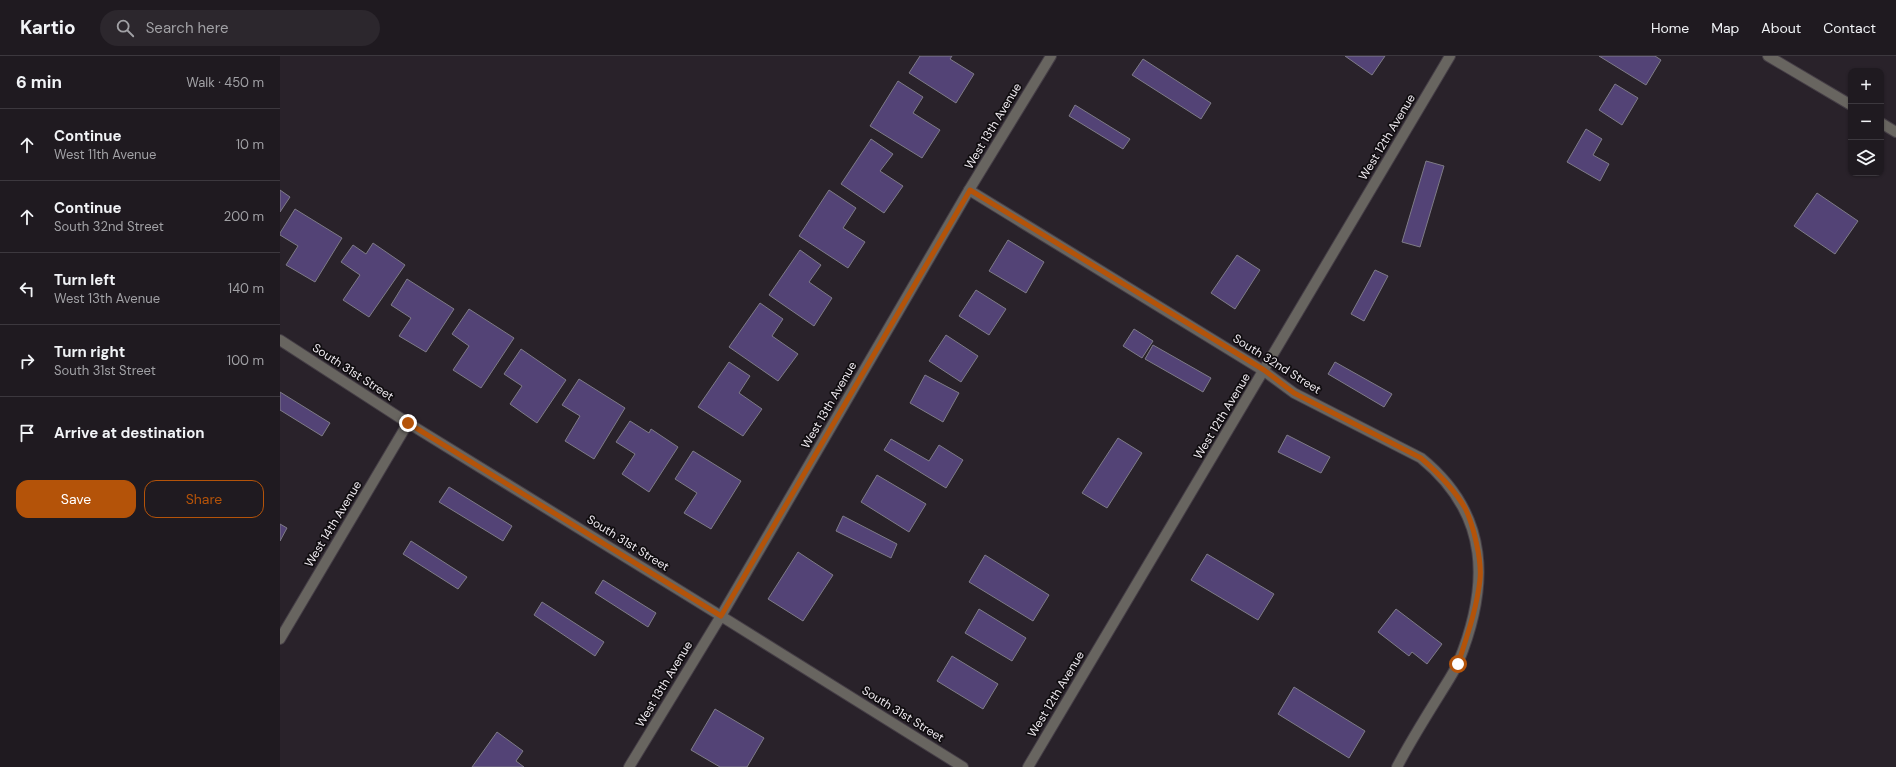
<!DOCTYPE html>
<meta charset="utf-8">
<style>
:root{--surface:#1f1a20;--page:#2c272d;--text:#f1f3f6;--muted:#a1a1a5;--line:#3c383e;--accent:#b45309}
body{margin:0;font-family:"DM Sans",sans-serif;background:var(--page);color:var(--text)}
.controls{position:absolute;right:12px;top:12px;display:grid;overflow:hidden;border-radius:8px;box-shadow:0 1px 3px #0004}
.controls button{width:36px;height:36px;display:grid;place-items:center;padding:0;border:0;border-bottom:1px solid var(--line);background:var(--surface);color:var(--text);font:20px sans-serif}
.stop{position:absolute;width:12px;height:12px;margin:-9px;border:3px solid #b45309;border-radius:50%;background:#fff}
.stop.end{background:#b45309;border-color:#fff;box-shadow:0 1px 4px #0008}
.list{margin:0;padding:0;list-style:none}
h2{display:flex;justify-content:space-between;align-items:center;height:52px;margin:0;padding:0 16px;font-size:17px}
h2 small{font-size:13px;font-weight:400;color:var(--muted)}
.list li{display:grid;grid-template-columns:26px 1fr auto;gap:12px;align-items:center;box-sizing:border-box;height:72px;padding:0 16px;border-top:1px solid var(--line)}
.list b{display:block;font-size:15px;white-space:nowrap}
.list p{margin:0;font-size:13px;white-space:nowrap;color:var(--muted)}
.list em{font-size:13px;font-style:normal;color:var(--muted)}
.actions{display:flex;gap:8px;padding:12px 16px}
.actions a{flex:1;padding:9px 0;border:1px solid var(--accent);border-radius:12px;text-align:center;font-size:14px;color:var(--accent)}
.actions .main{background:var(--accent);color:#fff}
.icon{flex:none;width:22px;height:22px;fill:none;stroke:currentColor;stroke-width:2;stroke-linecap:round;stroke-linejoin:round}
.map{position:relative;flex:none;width:1616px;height:711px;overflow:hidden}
header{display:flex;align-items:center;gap:24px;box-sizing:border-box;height:56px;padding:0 20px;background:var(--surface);border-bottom:1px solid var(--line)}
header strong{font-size:19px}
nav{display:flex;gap:22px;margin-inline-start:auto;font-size:14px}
.search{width:280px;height:36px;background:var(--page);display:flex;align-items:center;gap:10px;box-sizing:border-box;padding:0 14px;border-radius:22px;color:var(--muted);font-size:15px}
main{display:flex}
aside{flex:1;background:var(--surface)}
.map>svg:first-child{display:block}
</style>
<header>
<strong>Kartio</strong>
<div class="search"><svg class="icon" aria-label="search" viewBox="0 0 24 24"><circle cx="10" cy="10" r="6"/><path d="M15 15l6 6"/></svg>Search here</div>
<nav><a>Home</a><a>Map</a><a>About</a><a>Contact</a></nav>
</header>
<main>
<aside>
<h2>6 min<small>Walk · 450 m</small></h2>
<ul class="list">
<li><svg class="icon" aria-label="ahead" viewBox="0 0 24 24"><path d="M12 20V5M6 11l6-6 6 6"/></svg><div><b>Continue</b><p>West 11th Avenue</p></div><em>10 m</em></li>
<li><svg class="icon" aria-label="ahead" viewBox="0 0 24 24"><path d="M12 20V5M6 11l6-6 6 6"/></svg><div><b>Continue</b><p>South 32nd Street</p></div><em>200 m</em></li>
<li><svg class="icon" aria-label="left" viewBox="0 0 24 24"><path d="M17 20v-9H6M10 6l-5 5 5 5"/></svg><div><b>Turn left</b><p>West 13th Avenue</p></div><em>140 m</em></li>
<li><svg class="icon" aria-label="right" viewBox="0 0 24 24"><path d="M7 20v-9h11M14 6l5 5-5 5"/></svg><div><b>Turn right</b><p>South 31st Street</p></div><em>100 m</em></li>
<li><svg class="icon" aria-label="arrive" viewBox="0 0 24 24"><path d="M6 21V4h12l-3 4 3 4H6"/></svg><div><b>Arrive at destination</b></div></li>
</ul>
<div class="actions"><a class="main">Save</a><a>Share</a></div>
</aside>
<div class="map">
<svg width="1616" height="711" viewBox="0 0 1616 711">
<rect width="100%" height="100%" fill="#29222a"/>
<g fill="#534376" stroke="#7e7b87">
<path d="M640,0H672L670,3L694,18L676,47L629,17Z"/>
<path d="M1065,0H1105L1092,19Z"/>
<path d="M1319,0H1375L1381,4L1366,29Z"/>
<path d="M863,3L931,47L921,63L852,19Z"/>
<path d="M618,25L643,41L633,57L660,74L642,102L590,70Z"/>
<path d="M1335,28L1358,42L1342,69L1319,54Z"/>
<path d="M795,49L850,83L843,93L789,60Z"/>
<path d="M1306,73L1322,83L1313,99L1329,108L1320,125L1287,106Z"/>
<path d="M591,83L613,98L600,115L623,130L604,157L561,128Z"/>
<path d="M1146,105L1164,110L1140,191L1122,186Z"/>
<path d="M0,134L10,141L0,156Z"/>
<path d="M549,134L576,152L563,172L585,186L568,212L519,180Z"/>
<path d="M1537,137L1578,165L1555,198L1514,170Z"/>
<path d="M15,153L62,182L35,226L6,209L18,190L0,179V177Z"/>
<path d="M728,184L764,206L746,237L709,215Z"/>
<path d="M93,187L125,209L89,261L63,244L80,219L61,206L73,189L86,198Z"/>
<path d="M520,194L541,209L529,226L552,242L534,270L489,239Z"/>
<path d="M957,199L980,214L955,253L931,237Z"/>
<path d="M1095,214L1108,220L1084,265L1071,258Z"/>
<path d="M127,223L174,253L146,296L119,280L131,262L111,249Z"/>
<path d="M696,234L726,253L709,279L679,260Z"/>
<path d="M480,247L503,263L492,280L518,298L498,325L449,291Z"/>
<path d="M189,253L234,282L201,332L173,314L189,290L172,278Z"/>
<path d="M854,273L873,285L862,302L843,290Z"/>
<path d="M666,279L698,300L681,326L649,305Z"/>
<path d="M873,289L931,322L923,336L865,303Z"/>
<path d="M241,293L286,324L257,367L230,348L242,330L224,318Z"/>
<path d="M449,306L470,320L459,337L482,353L463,380L418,351Z"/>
<path d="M1055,306L1112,338L1104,351L1048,318Z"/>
<path d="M645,319L679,337L663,366L630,347Z"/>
<path d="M299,323L345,352L314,403L285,385L300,360L282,349Z"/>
<path d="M0,336L50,367L42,380L0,354Z"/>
<path d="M350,365L369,377L371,373L398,391L369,436L342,418L355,398L336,386Z"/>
<path d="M1007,379L1050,401L1041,417L998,396Z"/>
<path d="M838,382L862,397L827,452L802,437Z"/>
<path d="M611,383L649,405L659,389L683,404L666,432L604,394Z"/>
<path d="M413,395L461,425L431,473L404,457L417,437L395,423Z"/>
<path d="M597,419L646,448L629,476L581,446Z"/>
<path d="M169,431L232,470L223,485L159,446Z"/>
<path d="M563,460L617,488L611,502L556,475Z"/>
<path d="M0,468L7,472L0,485Z"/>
<path d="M131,485L187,521L178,533L123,498Z"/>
<path d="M518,496L553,519L523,565L488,543Z"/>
<path d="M927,498L994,538L978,564L911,524Z"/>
<path d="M705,499L769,539L753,565L689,526Z"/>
<path d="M323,524L376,557L368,571L315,537Z"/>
<path d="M262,546L324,586L315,600L254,559Z"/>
<path d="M699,553L746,582L732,605L685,577Z"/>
<path d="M1116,553L1162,588L1147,608L1132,596L1129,600L1098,576Z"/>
<path d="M672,600L718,628L703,653L657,625Z"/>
<path d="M1014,631L1085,675L1069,702L998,658Z"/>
<path d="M435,653L484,682L467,711H440L411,694Z"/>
<path d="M217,676L243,695L236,705L244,711H192Z"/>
</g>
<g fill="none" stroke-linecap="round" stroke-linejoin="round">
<defs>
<g id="minor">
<path d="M1488,0L1571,49"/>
<path d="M1601,67L1616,76"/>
<path d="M689,134L984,315L1014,337L1141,402C1210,458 1210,529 1178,607C1173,618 1166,628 1160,638C1145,662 1130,686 1117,711"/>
<path d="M0,284L128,367L441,560L689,134L771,0"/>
<path d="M0,583L128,367"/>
<path d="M748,711L1170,0"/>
</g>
<path id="tertiary" d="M349,711L441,560L683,711"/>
</defs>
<use href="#minor" stroke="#453e46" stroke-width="12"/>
<use href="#tertiary" stroke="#453e46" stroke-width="12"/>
<use href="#minor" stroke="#686560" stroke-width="10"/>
<use href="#tertiary" stroke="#686560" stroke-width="10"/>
</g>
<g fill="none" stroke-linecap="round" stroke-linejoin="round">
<path stroke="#b45309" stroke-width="5" d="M128,367L441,560L690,134L984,314L1014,337L1141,402C1157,416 1174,433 1185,452C1193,468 1202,504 1200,523C1197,552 1187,580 1178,608"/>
</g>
<g text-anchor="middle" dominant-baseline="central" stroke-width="3.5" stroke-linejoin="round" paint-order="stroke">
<g font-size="12" fill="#efeaf0" stroke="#100d10">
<text transform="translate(713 70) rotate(-59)">West 13th Avenue</text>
<text transform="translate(1107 81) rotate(-59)">West 12th Avenue</text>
<text transform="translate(997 308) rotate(32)">South 32nd Street</text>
<text transform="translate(73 316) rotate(33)">South 31st Street</text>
<text transform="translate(549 349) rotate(-60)">West 13th Avenue</text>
<text transform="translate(942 360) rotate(-59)">West 12th Avenue</text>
<text transform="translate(53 468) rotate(-59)">West 14th Avenue</text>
<text transform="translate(348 487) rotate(32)">South 31st Street</text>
<text transform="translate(384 628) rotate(-59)">West 13th Avenue</text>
<text transform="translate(776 638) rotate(-59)">West 12th Avenue</text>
<text transform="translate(623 658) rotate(32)">South 31st Street</text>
</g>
</g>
</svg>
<div class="controls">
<button>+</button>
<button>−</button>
<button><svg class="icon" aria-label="layers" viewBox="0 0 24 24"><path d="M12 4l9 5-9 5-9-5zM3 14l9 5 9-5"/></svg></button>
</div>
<div class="stop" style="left:1178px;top:608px"></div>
<div class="stop end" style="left:128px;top:367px"></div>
</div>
</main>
